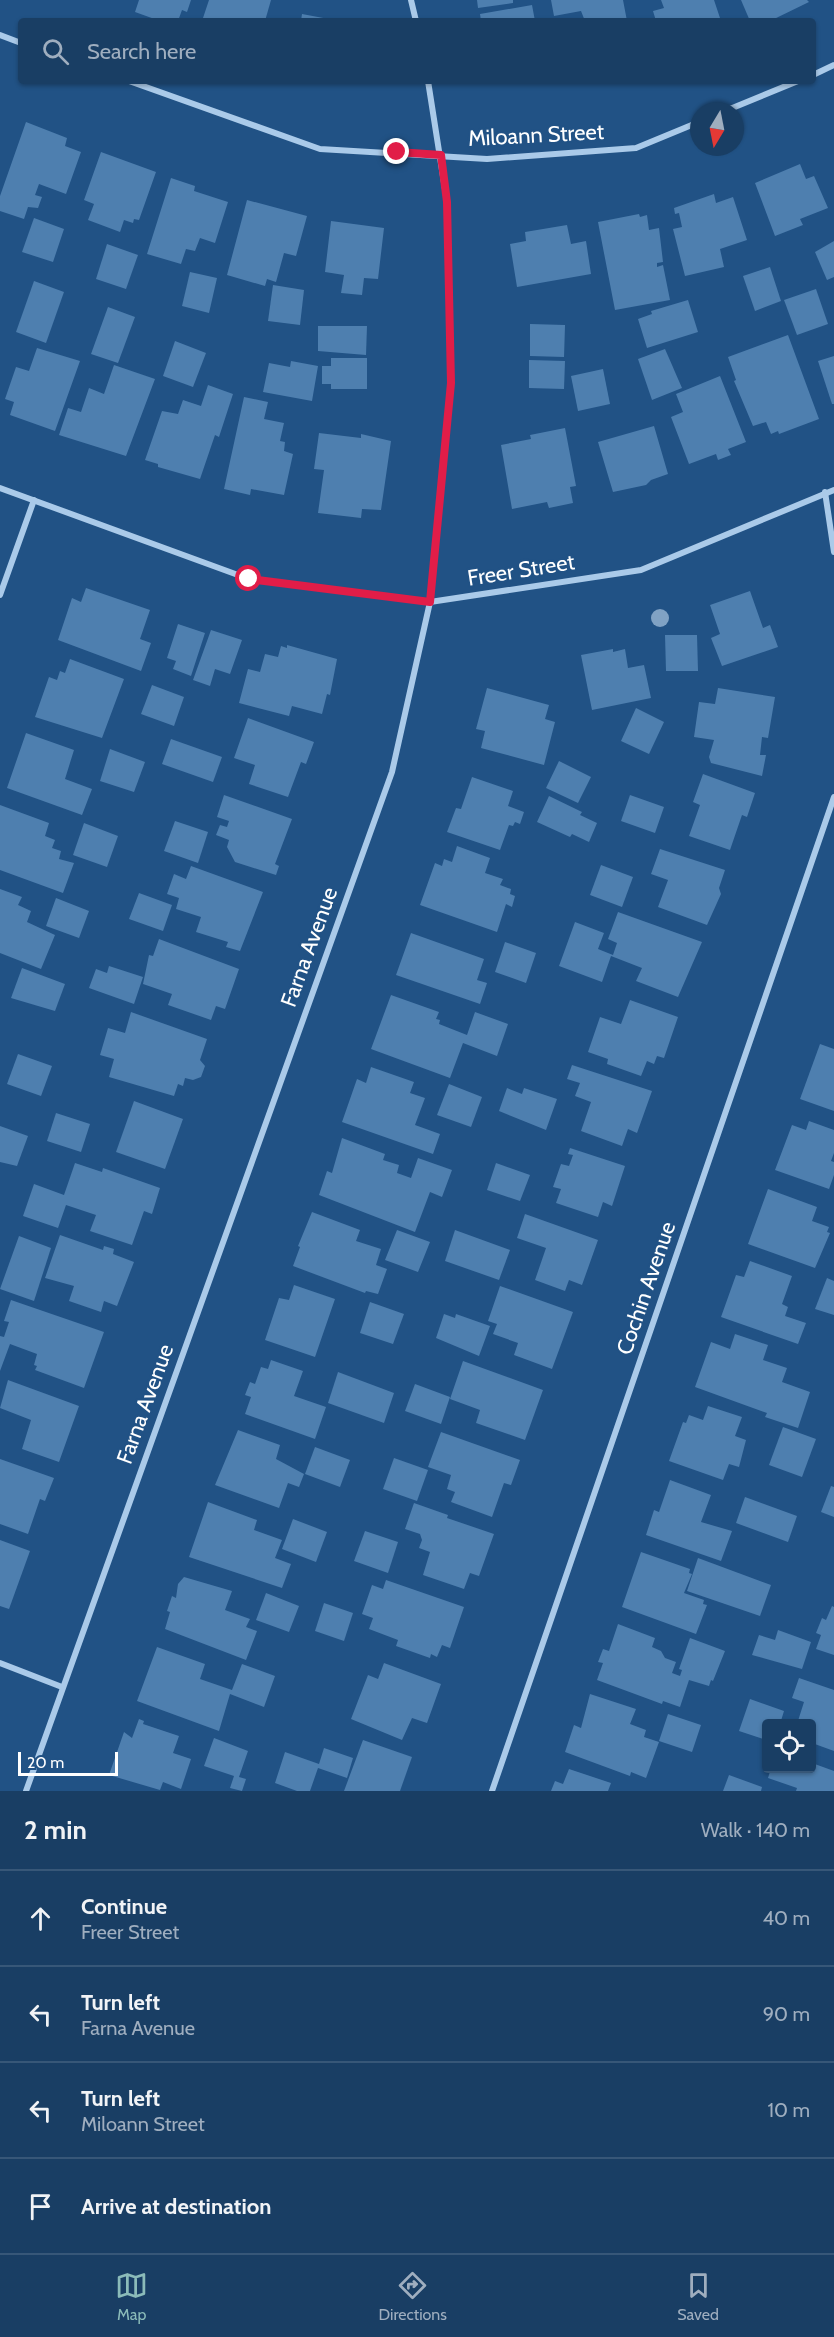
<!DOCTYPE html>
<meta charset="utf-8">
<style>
:root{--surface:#193e64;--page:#22456a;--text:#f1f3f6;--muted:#9faebf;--line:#375778;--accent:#8bbbb9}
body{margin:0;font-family:Cabin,sans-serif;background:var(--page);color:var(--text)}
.controls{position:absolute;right:18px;bottom:18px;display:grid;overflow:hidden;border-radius:6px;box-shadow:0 2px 4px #0004}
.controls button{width:54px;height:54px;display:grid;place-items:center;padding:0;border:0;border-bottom:2px solid var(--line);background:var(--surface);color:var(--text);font:30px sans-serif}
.compass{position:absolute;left:690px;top:102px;width:54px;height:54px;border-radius:50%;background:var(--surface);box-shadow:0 2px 4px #0004;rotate:190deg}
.scale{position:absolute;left:18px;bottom:15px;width:100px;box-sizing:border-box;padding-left:6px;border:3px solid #fff;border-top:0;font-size:16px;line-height:21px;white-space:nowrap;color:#fff;-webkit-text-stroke:4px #215285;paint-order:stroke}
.stop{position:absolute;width:18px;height:18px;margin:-14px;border:4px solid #e11d48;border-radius:50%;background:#fff}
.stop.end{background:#e11d48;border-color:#fff;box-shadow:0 2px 6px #0008}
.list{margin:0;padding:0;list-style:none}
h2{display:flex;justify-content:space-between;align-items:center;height:78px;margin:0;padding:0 24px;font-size:26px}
h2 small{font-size:20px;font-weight:400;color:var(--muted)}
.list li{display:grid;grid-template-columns:39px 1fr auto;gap:18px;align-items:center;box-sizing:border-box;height:96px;padding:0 24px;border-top:2px solid var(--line)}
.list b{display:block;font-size:22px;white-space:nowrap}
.list p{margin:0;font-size:20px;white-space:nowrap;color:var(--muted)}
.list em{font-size:20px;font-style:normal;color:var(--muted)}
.icon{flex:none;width:33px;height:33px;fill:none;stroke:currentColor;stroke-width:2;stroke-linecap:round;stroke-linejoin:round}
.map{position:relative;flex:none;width:834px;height:1791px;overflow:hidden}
.search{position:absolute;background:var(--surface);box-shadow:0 2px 4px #0004;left:18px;right:18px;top:18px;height:66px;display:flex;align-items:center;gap:15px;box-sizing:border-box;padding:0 21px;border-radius:6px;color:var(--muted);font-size:22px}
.sheet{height:462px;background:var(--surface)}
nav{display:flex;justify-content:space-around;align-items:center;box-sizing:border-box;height:84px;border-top:2px solid var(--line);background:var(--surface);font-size:16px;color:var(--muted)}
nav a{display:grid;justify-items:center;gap:3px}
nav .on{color:var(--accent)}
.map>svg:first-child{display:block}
</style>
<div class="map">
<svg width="834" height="1791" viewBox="0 0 834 1791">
<rect width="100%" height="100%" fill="#215285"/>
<g fill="#4e7faf">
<path d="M139,0H191L187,12L182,10L178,21H160L135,12Z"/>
<path d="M209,0H271L265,21H202Z"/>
<path d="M477,0H513V3L478,8Z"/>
<path d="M551,0H623L627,21H585L581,11L554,16Z"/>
<path d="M661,0H714L721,21H656L653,11L664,8Z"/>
<path d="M741,0H807L809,2L770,21H750Z"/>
<path d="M532,5L535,21H481L480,14Z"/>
<path d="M302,14L334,20V21H301Z"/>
<path d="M26,122L67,138L65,146L81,152L66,194L39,184L35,195L42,197L38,208L28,207L24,219L0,211V196Z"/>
<path d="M101,152L156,172L139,220L134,219L133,223L124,220L120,232L88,220L94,204L84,200Z"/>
<path d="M800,164L806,179L814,176L828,208L800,219L803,225L775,236L755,183Z"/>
<path d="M171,178L195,186L194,191L228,202L215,243L200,238L195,251L186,249L181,264L147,254Z"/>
<path d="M714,194L716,203L733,197L747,240L720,249L724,267L685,276L673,229L682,227L679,213L675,214L674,208Z"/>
<path d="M247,200L307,216L296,256L284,253L276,282L267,279L265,286L227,275Z"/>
<path d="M639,214L640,217L647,215L649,230L659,228L663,262L657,263V267L663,265L670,300L615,310L598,222Z"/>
<path d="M34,218L64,229L53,262L22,252Z"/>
<path d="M331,221L384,228L378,279L364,278L362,295L341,293L344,275L325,272Z"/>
<path d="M567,225L571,244L586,241L591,274L517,287L510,244L526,241L525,232Z"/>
<path d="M834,241V277L827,280L815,252Z"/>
<path d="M107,244L138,255L126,289L96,279Z"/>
<path d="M770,267L781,301L755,311L743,276Z"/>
<path d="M190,272L217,278L209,313L182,306Z"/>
<path d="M34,281L64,292L46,343L16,332Z"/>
<path d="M273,285L304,290L300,325L268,321Z"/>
<path d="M816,289L828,324L797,335L784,300Z"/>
<path d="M688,300L698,332L647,348L638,319L652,314L651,311Z"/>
<path d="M108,307L135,317L118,363L91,354Z"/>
<path d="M530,324L565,325L564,357L530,356Z"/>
<path d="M318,326H367L366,355L318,351Z"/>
<path d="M788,335L819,419L779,434L778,431L771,434L766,422L753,426L734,381L736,380L728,357Z"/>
<path d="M175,341L206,353L193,387L163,376Z"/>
<path d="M37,348L80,361L55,431L10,415L14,402L5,399L16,367L29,371Z"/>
<path d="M665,349L682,388L652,400L638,359Z"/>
<path d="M834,356V404H832L818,361Z"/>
<path d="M331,358H367V389H331V384H322V366H331Z"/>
<path d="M529,360L565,361L564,389L529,388Z"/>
<path d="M291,361L318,366L312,401L263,392L269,363L290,367Z"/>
<path d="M114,365L155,379L126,456L59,435L68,408L81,412L89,388L104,394Z"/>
<path d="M603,369L610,404L578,411L571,376Z"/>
<path d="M720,376L746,442L728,449L731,455L718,460L716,454L689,464L671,417L683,412L676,394Z"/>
<path d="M208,385L233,394L219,437L215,435L200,479L158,467V464L145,460L162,411L178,414L183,400L201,406Z"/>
<path d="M244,397L268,402L264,419L284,423L280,441L285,442L284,451L293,454L284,495L251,489L250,495L224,489Z"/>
<path d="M654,426L668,474L651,480L646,485L613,492L598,442Z"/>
<path d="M565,428L576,486L570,487L573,503L549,508L547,502L512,509L501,445L531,439L530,435Z"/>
<path d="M319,433L361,438V434L391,441L381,510L362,509L361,518L318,513L324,470L314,469Z"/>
<path d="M86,588L150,610L140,639L151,643L141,671L58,640L72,598L81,602Z"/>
<path d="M750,591L763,628L770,625L778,647L722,666L711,638L720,634L710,605Z"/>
<path d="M178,624L205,633L191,676L173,669L176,661L167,658Z"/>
<path d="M211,630L242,640L230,674L215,669L210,686L193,680Z"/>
<path d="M665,635H697L698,671H666Z"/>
<path d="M287,645L337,659L330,695L327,694L322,714L292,706L289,716L239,703L248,669L260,672L265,654L278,657L281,646L287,648Z"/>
<path d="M613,649V652L625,649L628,668L644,665L651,698L592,710L581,655Z"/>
<path d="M70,659L124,679L102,738L35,717L49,677L57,680L60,671L65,673Z"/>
<path d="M152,685L184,697L174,726L141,714Z"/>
<path d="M487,688L549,705L545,719L555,722L544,765L481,748L485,731L476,729Z"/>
<path d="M718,688L775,697L768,738L762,737L760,755H766L762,776L711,763L709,757L714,740L694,737L699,702L715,704Z"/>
<path d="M636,708L664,722L649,754L621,741Z"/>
<path d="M248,718L314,742L306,764L301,762L288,797L249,784L255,765L234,758Z"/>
<path d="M26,733L74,750L65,779L92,789L82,815L7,788Z"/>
<path d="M171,739L222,757L213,782L162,764Z"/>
<path d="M110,749L145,762L134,792L100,781Z"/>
<path d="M559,761L591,777L578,803L546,788Z"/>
<path d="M703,774L755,793L747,817L742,815L730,850L689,836L700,805L693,802Z"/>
<path d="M472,777L513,791L508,806L524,812L520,824L515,822L513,826L509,825L500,850L447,832L456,808L461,809Z"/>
<path d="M224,795L292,819L275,864L279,866L276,875L235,862L227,847L229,840L216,835L220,825L227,827L229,821L217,817Z"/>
<path d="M630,795L664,807L655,833L621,821Z"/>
<path d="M549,796L582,812L580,815L597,823L589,842L572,834L570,837L537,822Z"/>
<path d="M0,805L49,823L45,836L55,840L52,848L61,851L59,859L74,863L63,893L0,870Z"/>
<path d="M175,821L208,832L198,863L164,851Z"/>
<path d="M84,823L118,836L107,867L73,855Z"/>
<path d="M457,846L490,858L485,873L503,879L500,885L511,889L510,894L515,896L512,907L506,904L497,932L420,905L435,863L442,866L444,859L452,862Z"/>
<path d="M660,849L725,870L719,888L721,894L707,925L658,907L668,880L651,874Z"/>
<path d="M601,865L633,877L622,907L590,895Z"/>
<path d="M191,866L263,892L240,951L226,947L228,942L196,932L201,917L176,909L179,898L167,894L174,874L186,879Z"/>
<path d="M0,889L22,897L18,905L31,911L27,922L55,935L41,969L0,953Z"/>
<path d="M139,893L172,905L163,931L129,919Z"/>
<path d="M56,898L89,911L79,938L46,926Z"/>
<path d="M618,912L702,942L678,997L636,981L642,968L611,956L602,982L559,966L575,922L604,933L598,949L613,955L617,943L608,939Z"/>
<path d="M411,933L484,959L477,980L487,983L480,1004L396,975Z"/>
<path d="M159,939L239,969L225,1009L216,1006L211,1020L168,1005L172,994L143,984L149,955L153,956Z"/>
<path d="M505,942L536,953L526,983L495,972Z"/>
<path d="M109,966L143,977L134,1004L89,988L96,969L107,973Z"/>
<path d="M22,968L65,984L55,1011L11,998Z"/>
<path d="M391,995L439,1012L436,1019L440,1020L439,1024L467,1035L475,1012L508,1024L497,1056L463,1043L450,1078L371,1049Z"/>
<path d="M630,1000L678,1017L664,1058L657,1056L654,1064L647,1061L641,1076L607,1064L608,1059L588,1052L600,1017L621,1024Z"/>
<path d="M131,1012L207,1039L200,1060L205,1066L201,1077L193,1080L185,1078L183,1086L178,1084L174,1096L109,1077L114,1059L100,1055L108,1028L125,1033Z"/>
<path d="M820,1044L834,1049V1111L800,1099Z"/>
<path d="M18,1054L52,1066L41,1096L7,1084Z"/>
<path d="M572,1065L652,1091L637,1133L628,1129L622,1146L581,1131L591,1102L575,1096L580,1083L567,1079Z"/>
<path d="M371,1067L414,1082L410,1093L425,1098L415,1125L440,1134L433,1154L342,1122L357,1079L366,1083Z"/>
<path d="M449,1084L482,1097L471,1127L437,1115Z"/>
<path d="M507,1088L522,1094L524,1088L557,1099L546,1130L499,1111Z"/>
<path d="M134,1101L183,1119L165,1169L116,1152Z"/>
<path d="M56,1113L90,1124L81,1152L47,1141Z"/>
<path d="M809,1121L834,1130V1153L831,1161L834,1162V1175L829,1189L775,1170L792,1125L806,1130Z"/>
<path d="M0,1126L28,1136L17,1166L0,1162Z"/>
<path d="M342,1138L385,1154L383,1160L399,1165L397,1173L411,1178L418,1158L452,1170L442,1197L430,1192L415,1232L319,1195L327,1171L332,1173Z"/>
<path d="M570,1148L625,1166L612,1206L603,1202L598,1217L556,1203L561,1189L553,1187L561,1164L569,1166L573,1155L568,1154Z"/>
<path d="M75,1163L102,1172L103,1168L160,1188L152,1214L144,1211L132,1245L90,1231L96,1215L66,1205L58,1228L23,1216L34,1184L64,1195Z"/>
<path d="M496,1163L530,1175L520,1201L487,1190Z"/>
<path d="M768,1189L817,1207L812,1221L829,1227L827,1232L830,1233L815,1268L748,1244Z"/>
<path d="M312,1212L360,1230L356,1241L381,1249L376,1265L387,1269L378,1294L366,1291L365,1293L293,1266L300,1247L298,1246Z"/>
<path d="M525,1214L598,1240L582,1285L569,1280L565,1291L535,1280L546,1248L517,1238Z"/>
<path d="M397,1230L430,1242L418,1272L385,1260Z"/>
<path d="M455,1230L510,1250L499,1280L445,1261Z"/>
<path d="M60,1235L103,1250L104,1246L114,1249L113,1254L134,1262L117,1306L104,1301L101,1312L69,1301L74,1286L45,1278Z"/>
<path d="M19,1236L51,1248L34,1301L0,1289Z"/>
<path d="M750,1261L792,1276L782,1304L788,1307L785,1316L806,1323L798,1344L721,1317L736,1275L744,1277Z"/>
<path d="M827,1278L834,1281V1315L815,1309Z"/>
<path d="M294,1285L335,1299L315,1357L265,1340L279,1298L289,1300Z"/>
<path d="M500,1286L573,1312L552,1369L514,1355L518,1343L493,1334L497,1324L488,1321Z"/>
<path d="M11,1300L104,1332L84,1388L35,1370L37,1366L34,1365L37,1354L10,1344L0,1371V1336L4,1337L9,1322L4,1321Z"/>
<path d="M370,1302L404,1314L393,1344L360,1333Z"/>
<path d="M444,1314L455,1318L456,1314L490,1326L479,1356L436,1338Z"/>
<path d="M735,1334L768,1345L763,1360L787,1368L782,1382L810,1392L798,1428L765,1417L767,1413L695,1387L711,1342L730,1349Z"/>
<path d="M271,1360L303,1371L294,1396L326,1407L315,1439L245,1414L251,1397L245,1395L250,1382L255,1384L261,1367L268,1369Z"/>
<path d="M463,1361L543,1390L525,1440L476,1423L480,1410L450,1399Z"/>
<path d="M338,1372L394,1393L384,1423L328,1403Z"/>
<path d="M8,1380L79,1406L59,1462L22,1449L31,1420L0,1408Z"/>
<path d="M415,1384L450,1397L441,1424L405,1411Z"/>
<path d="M708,1406L742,1417L735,1436L746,1440L739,1467L729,1464L723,1480L669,1461L683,1422L686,1423L689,1415L703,1420Z"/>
<path d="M783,1427L816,1439L802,1477L769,1465Z"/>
<path d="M238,1430L280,1445L276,1459L304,1474L299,1487L288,1483L279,1508L215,1485Z"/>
<path d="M441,1432L520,1460L511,1485L504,1483L492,1517L451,1502L455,1492L447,1489L451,1475L428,1467Z"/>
<path d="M315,1447L350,1460L340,1487L305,1474Z"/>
<path d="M394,1458L428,1470L417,1501L383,1489Z"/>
<path d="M0,1459L54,1478L45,1501L40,1499L28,1534L0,1524Z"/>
<path d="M670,1480L711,1495L701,1522L732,1531L721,1561L646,1535L654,1510L659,1512Z"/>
<path d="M831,1486L834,1487V1517L821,1512Z"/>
<path d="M745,1497L797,1516L788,1542L736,1523Z"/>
<path d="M208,1502L257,1520L254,1530L282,1540L275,1558L291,1564L282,1588L189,1557Z"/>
<path d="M414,1503L448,1515L447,1518L494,1534L479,1576L470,1573L464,1589L423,1575L430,1552L419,1548L422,1540L420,1534L405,1529Z"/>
<path d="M293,1519L327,1532L316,1562L282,1549Z"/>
<path d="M365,1531L398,1542L388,1573L354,1561Z"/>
<path d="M0,1540L30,1551L9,1609L0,1606Z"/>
<path d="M641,1552L690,1569L689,1573L692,1574L684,1593L704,1600L703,1604L707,1605L696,1634L622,1607Z"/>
<path d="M698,1558L771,1585L760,1616L687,1591Z"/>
<path d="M184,1577L232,1591L225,1610L250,1619L246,1627L257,1631L246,1660L165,1629L170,1612L167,1611L172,1596L176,1598L178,1584Z"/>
<path d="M386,1580L464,1607L450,1648L442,1645L437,1657L431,1654L430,1658L396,1646L398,1640L369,1629L373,1618L362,1614L372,1585L383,1589Z"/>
<path d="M266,1593L299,1606L289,1632L256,1620Z"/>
<path d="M324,1603L353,1613L344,1641L315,1631Z"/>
<path d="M832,1606L834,1607V1655L816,1649L821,1635L816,1633L822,1618L826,1620Z"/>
<path d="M618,1624L655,1638L652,1647L661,1651L665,1658L676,1662L672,1673L680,1676L682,1670L679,1669L690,1638L725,1651L713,1681L711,1680L709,1686L689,1680L680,1707L663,1701L662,1704L597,1680L603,1663L598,1662L603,1649L609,1651Z"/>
<path d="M778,1630L811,1642L802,1669L752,1655L759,1635L775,1640Z"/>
<path d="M157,1647L205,1664L200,1679L232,1690L242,1664L275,1676L264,1707L230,1694L219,1731L137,1701Z"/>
<path d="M384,1663L441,1684L427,1723L412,1718L402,1740L351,1719L368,1675L378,1679Z"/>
<path d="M799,1678L834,1690V1751L812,1743V1724H797L804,1702L792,1698Z"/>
<path d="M590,1694L636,1709L630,1724L646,1730L644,1737L659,1742L646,1778L631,1772L630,1776L565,1752L574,1725L581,1728Z"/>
<path d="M750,1699L784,1711L780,1724H766V1740L739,1731Z"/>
<path d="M668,1714L701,1725L692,1752L659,1741Z"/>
<path d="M139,1719L144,1721L143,1724L179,1736L173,1753L191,1759L181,1789L163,1782L160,1790L109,1775L124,1732L132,1738Z"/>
<path d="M214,1738L248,1751L239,1777L246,1779L242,1791L230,1788L234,1776L204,1766Z"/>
<path d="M363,1740L412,1757L400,1791H344Z"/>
<path d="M324,1748L353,1758L347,1778L318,1768L310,1791H297L275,1783L285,1752L319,1764Z"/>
<path d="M812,1763L834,1771V1791H796L797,1788L768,1778L771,1768H812Z"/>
<path d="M569,1769L611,1783L608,1791H551L555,1781L563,1784Z"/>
<path d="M729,1775L762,1787L761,1791H723Z"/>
</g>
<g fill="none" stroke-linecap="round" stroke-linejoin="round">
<g stroke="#aacae9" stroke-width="6">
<path d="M411,0L416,21"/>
<path d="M0,35L21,43"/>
<path d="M813,75L834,65"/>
<path d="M129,81L320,149L487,159L636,148L699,122"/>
<path d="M725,111L798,81"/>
<path d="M0,488L249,579L430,602L641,570L834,490"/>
<path d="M825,492L834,552"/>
<path d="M0,595L34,500"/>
<path d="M0,1663L62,1687"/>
<path d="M26,1791L392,772L430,602L451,383L447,202L428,81"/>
<path d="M492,1791L834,797"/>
</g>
</g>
<circle fill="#80a2c4" cx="660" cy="618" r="9"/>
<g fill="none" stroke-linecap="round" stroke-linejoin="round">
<path stroke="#e11d48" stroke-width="8" d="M249,579L430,602L451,383L447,202L441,155L397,152"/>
</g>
<g text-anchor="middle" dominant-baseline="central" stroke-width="4.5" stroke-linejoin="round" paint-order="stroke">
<g font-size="22" fill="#fff" stroke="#215285">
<text transform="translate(536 135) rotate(-3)">Miloann Street</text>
<text transform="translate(521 570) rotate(-9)">Freer Street</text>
<text transform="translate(309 947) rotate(-70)">Farna Avenue</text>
<text transform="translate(646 1288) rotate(-71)">Cochin Avenue</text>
<text transform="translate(145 1404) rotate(-70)">Farna Avenue</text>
</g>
</g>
</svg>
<div class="controls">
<button><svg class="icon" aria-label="locate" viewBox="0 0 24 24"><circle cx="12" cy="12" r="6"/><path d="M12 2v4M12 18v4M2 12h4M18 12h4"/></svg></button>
</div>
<svg class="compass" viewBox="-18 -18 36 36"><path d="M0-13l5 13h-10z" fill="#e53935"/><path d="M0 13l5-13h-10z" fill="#9faebf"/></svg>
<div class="scale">20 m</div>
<div class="stop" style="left:249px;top:579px"></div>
<div class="stop end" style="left:397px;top:152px"></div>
<div class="search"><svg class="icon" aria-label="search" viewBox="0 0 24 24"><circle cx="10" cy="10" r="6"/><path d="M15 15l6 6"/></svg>Search here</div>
</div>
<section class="sheet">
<h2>2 min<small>Walk · 140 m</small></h2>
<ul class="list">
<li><svg class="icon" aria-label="ahead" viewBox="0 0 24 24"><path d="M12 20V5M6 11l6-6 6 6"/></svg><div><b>Continue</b><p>Freer Street</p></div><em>40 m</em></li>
<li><svg class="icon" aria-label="left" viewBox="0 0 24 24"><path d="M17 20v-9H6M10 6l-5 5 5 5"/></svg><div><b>Turn left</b><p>Farna Avenue</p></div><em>90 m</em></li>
<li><svg class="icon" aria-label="left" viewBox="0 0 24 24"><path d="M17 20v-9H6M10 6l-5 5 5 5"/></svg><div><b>Turn left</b><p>Miloann Street</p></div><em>10 m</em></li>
<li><svg class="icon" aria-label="arrive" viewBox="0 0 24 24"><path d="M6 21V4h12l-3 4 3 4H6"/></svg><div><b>Arrive at destination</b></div></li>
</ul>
</section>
<nav>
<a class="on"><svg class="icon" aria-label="map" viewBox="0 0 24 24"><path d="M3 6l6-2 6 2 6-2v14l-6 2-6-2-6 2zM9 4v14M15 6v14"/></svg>Map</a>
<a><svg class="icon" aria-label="directions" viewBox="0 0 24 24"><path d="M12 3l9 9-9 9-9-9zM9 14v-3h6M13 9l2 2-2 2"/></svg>Directions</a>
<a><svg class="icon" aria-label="saved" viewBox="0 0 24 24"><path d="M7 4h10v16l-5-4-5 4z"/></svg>Saved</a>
</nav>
